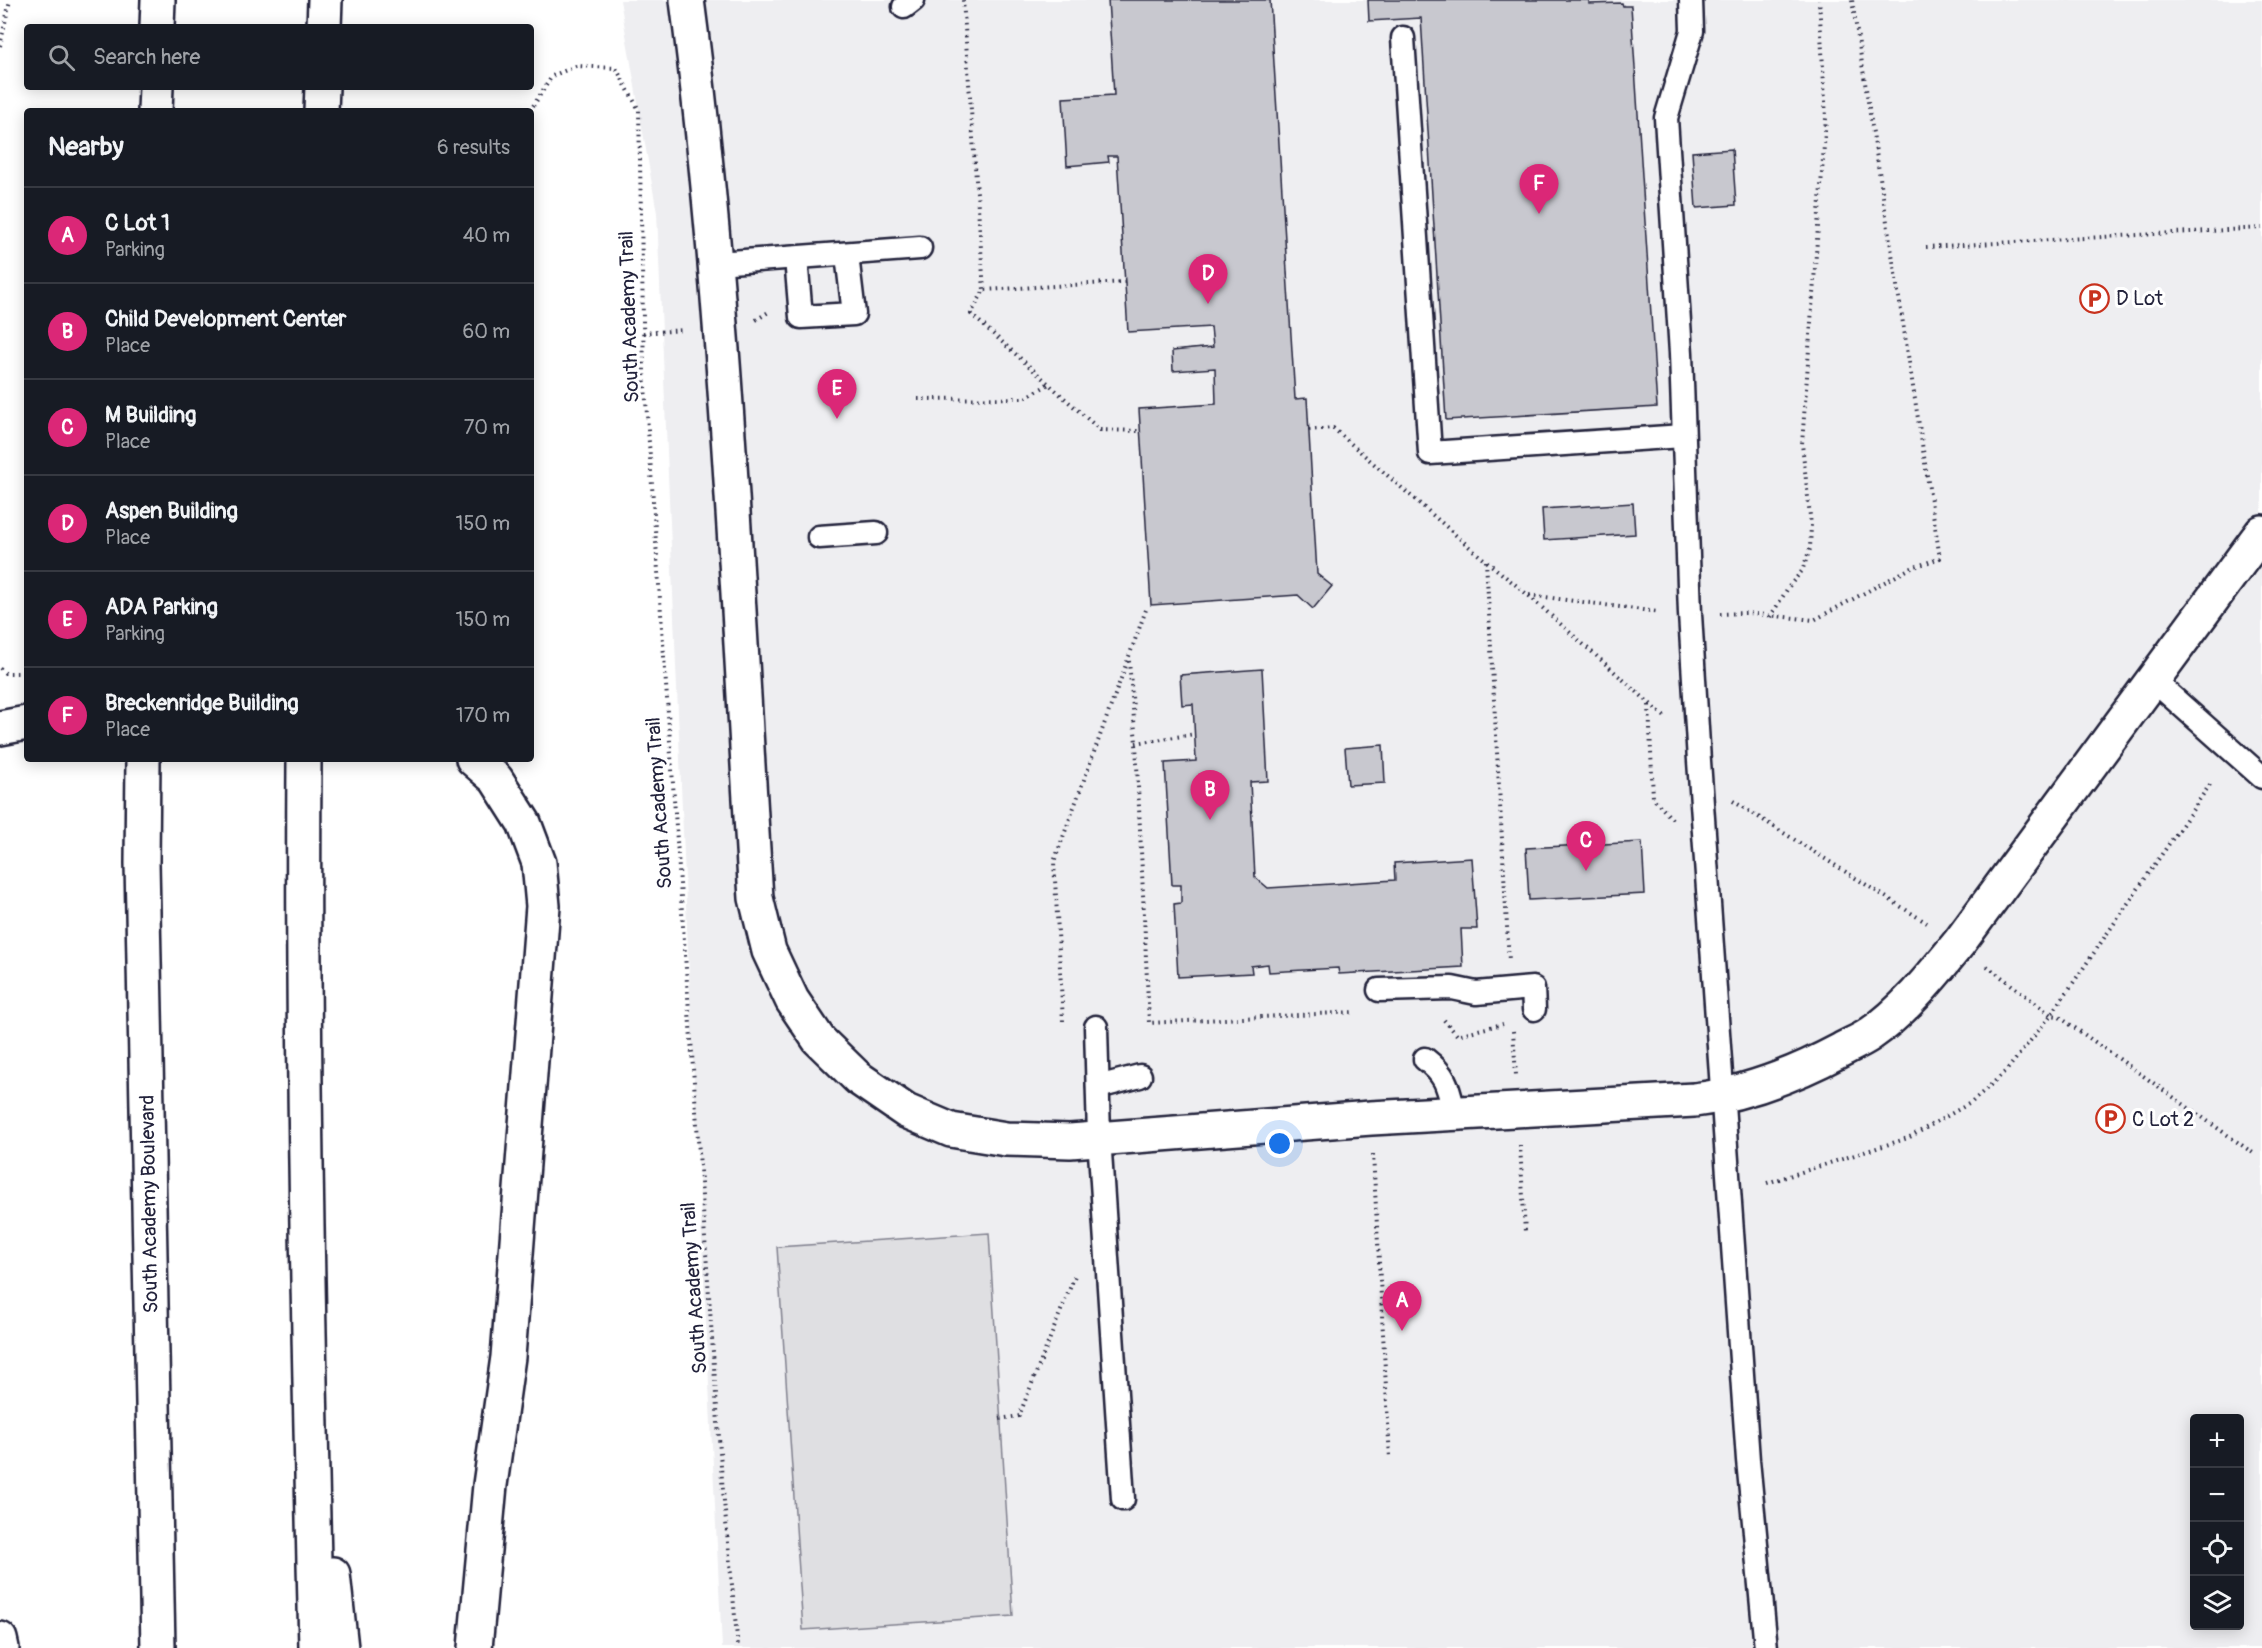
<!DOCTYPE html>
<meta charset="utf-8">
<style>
:root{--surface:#171b24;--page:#242831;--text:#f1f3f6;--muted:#9ea1a6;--line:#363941;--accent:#db2777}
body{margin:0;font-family:Pangolin,sans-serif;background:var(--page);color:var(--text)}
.controls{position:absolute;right:18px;bottom:18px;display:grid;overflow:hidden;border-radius:6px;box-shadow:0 3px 15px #0003}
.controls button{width:54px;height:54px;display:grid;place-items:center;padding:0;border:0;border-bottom:2px solid var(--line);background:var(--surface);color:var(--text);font:30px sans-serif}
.you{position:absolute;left:1280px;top:1144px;width:21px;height:21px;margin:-15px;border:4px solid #fff;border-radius:50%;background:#1a73e8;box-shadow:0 0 0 9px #1a73e833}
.badge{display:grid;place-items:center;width:39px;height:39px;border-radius:50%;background:var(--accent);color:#fff;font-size:20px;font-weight:700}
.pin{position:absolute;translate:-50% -50px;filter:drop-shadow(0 2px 3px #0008)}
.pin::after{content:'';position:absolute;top:32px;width:21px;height:18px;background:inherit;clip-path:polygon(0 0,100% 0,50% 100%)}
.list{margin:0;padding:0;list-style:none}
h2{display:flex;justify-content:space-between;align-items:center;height:78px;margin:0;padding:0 24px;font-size:26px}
h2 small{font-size:20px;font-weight:400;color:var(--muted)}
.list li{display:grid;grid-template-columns:39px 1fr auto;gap:18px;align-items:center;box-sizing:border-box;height:96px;padding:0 24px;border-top:2px solid var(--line)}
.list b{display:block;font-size:22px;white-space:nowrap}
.list p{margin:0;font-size:20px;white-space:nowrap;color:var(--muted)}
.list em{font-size:20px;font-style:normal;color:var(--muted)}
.icon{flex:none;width:33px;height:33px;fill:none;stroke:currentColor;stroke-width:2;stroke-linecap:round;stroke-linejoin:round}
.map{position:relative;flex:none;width:2262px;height:1648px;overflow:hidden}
.search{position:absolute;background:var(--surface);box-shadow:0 3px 15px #0003;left:24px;top:24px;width:510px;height:66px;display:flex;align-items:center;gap:15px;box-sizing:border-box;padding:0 21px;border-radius:6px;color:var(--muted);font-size:22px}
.panel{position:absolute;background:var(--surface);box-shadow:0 3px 15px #0003;left:24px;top:108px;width:510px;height:654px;border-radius:6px}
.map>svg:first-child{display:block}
</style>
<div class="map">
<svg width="2262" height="1648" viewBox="0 0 2262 1648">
<rect width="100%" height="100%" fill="#fff"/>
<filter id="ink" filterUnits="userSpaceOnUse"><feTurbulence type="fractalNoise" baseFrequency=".0167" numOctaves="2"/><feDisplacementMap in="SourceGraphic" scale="12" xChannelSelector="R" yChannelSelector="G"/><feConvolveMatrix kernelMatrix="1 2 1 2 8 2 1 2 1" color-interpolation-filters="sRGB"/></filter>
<g filter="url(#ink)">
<path fill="#eeeef1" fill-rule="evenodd" d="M620,0H2262V1648H722L690,998L657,213ZM2194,1418H2240V1626H2194Z"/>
<path fill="#dfdfe2" stroke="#80808e" stroke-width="1.5" d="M989,1233L1013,1616L803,1630L777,1247Z"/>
<g fill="#c8c8cf" stroke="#22223b" stroke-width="1.5">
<path d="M1108,0H1270L1295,399L1307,398L1317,574L1332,586L1313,609L1298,595L1151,605L1139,409L1216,404L1215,368L1173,371L1172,351L1213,347L1211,327L1128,332L1117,156H1108L1109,162L1067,166L1063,98L1114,95Z"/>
<path d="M1368,0H1589V4L1622,3L1623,6H1631L1657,407L1446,420L1421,18L1369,21Z"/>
<path d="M1732,149L1736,205L1696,208L1692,152Z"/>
<path d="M1633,503L1635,534L1544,540L1542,509Z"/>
<path d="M1262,669L1268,781L1250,782L1255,877L1268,888L1395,880L1394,863L1472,858L1477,929H1461L1463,967L1339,974L1338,968L1269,972L1268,964L1251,966L1252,973L1178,977L1174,904L1181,903V885H1172L1165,763L1196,761L1193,704L1182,705L1180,675Z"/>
<path d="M1383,745L1385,783L1348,785L1345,748Z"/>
<path d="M1642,842L1645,894L1529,900L1526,848Z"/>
</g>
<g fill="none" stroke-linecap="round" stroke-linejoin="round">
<defs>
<g id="service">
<path d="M1691,0L1692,31L1666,118L1681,353L1690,614L1699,761L1748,1460L1766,1648"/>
<path d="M904,7L913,0"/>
<path d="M1403,38L1430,453L1683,436"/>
<path d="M796,258L801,317L854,314L847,255"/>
<path d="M717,263L920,248"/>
<path d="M819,537L876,533"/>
<path d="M2153,680L2262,777"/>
<path d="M1379,990L1452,988L1476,993L1533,988L1534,1009"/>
<path d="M1096,1027L1099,1137L1123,1499"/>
<path d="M1425,1059C1447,1076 1448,1087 1454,1112"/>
<path d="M1098,1087L1140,1076"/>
</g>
<path id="minor" d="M687,0C726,298 737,598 756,898L769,951L792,1000L819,1040L858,1078L906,1111L951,1130L1006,1139L1070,1141L1371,1118L1694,1100C1746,1094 1794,1075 1841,1050C1850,1045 1860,1041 1869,1035C1904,1011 1932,976 1959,943L2262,532"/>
<g id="trunk">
<path d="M157,27L158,0"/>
<path d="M324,27L325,0"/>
<path d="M155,111L156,87"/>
<path d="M321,111L322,87"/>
<path d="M0,728L27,723"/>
<path d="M143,759L142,863L158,1648"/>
<path d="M304,759C302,1055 309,1352 316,1648"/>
<path d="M473,759L496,779L524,823L539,863L543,906L508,1357L490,1485L475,1648"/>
<path d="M333,1574L341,1648"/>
<path d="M0,1639L2,1648"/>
</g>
</defs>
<use href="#service" stroke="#22223b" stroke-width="27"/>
<use href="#minor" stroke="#22223b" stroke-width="38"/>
<use href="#trunk" stroke="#22223b" stroke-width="38"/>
<g stroke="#22223b" stroke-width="4" stroke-dasharray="1.5 4.5" stroke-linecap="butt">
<path d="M963,0L984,290"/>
<path d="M0,46L10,0"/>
<path d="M530,111L552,76L576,66L616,68L639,110L644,372L722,1480L738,1648"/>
<path d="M1926,247L2262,228"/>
<path d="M1125,282L984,290L971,314L1100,430L1141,431"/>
<path d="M756,320L770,311"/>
<path d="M643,333L684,330"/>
<path d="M918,399L1025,398L1049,384"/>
<path d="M1309,430L1333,428L1474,551L1528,595L1665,717"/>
<path d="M1486,561L1509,961"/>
<path d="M1529,595L1658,612"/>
<path d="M1720,614L1747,613L1814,620L1909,569L1940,558L1852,0"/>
<path d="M1770,617L1790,585L1802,571L1810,549L1811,525L1802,444L1826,118L1819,0"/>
<path d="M1129,661L1136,743L1149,1023L1355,1012"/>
<path d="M0,668L5,673H27"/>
<path d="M1649,705L1653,798L1672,819"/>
<path d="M1136,743L1195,734"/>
<path d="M1733,801L1927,923"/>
<path d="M1987,966L2051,1015L2058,1016L2253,1153"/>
<path d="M1444,1020L1457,1035L1503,1024"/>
<path d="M1063,1021L1054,862L1147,607"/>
<path d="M1513,1031L1516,1075"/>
<path d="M1520,1145L1525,1232"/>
<path d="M1373,1154L1390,1459"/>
<path d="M1767,1183L1908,1138L1972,1102L2006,1071L2051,1015L2211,783"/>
<path d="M1000,1419L1019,1416L1076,1273"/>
</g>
<use href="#service" stroke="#fff" stroke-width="22"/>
<use href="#minor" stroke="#fff" stroke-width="33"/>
<use href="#trunk" stroke="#fff" stroke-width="33"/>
</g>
</g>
<defs>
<symbol id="parking-ring" viewBox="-11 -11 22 22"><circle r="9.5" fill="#fff" stroke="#c8321e" stroke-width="1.5"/><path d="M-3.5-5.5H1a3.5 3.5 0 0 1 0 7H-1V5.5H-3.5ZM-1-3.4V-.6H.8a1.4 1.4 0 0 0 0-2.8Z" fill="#c8321e"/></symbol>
</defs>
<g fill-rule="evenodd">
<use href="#parking-ring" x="2078" y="282" width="33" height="33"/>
<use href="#parking-ring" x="2094" y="1102" width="33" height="33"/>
</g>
<g text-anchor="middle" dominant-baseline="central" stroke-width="6" stroke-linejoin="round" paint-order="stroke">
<g font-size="20" fill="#22223b" stroke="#fff" text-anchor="start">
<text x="2116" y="298">D Lot</text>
<text x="2132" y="1119">C Lot 2</text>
</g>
<g font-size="20" fill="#22223b" stroke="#fff">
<text transform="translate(629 317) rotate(-92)">South Academy Trail</text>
<text transform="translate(659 803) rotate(-94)">South Academy Trail</text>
<text transform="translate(149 1204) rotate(-91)">South Academy Boulevard</text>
<text transform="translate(694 1288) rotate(-94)">South Academy Trail</text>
</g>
</g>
</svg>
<div class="controls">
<button>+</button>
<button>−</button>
<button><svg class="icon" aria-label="locate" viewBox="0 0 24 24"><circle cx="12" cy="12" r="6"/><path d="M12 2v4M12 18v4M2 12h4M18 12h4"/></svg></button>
<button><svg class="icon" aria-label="layers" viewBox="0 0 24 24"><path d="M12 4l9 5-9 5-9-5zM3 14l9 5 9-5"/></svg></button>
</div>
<div class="you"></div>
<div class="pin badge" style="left:1402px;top:1331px">A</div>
<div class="pin badge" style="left:1210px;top:820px">B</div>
<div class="pin badge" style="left:1586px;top:871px">C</div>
<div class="pin badge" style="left:1208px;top:304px">D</div>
<div class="pin badge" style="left:837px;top:419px">E</div>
<div class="pin badge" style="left:1539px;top:214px">F</div>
<div class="search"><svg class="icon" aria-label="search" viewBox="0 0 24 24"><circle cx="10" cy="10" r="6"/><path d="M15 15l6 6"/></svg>Search here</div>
<section class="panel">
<h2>Nearby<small>6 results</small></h2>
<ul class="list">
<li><span class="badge">A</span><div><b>C Lot 1</b><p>Parking</p></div><em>40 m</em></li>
<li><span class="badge">B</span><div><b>Child Development Center</b><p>Place</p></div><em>60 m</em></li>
<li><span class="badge">C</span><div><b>M Building</b><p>Place</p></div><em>70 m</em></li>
<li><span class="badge">D</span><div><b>Aspen Building</b><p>Place</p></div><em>150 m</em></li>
<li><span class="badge">E</span><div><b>ADA Parking</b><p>Parking</p></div><em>150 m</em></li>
<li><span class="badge">F</span><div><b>Breckenridge Building</b><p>Place</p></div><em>170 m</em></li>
</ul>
</section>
</div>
